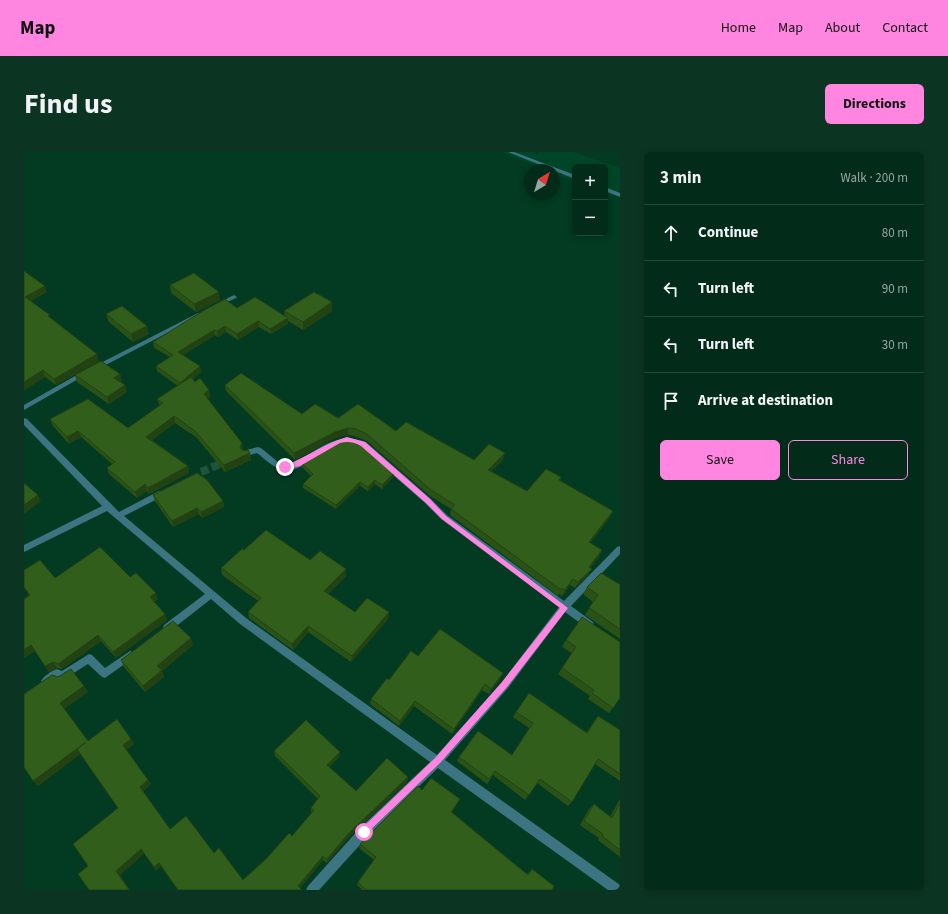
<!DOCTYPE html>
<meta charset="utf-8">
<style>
:root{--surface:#022c19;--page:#0c3422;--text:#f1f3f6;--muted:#96a7a2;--line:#234838;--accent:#fe86e0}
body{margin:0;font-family:"Source Sans 3",sans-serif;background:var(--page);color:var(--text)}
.controls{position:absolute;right:12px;top:12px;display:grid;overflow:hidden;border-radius:6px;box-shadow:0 2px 6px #0003}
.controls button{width:36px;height:36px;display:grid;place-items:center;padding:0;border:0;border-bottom:1px solid var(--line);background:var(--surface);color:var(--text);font:20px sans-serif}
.compass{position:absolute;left:500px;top:12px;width:36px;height:36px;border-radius:50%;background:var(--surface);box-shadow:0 2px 6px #0003;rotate:38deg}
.stop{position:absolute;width:12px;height:12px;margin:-9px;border:3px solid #fe86e0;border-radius:50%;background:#fff}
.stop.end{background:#fe86e0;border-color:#fff;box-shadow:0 1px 4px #0008}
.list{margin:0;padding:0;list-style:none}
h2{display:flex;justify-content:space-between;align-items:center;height:52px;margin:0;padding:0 16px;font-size:17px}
h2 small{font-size:13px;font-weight:400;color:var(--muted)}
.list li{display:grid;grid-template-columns:26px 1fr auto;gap:12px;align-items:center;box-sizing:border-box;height:56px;padding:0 16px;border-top:1px solid var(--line)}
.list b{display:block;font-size:15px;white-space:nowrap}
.list em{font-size:13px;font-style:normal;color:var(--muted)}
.actions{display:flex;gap:8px;padding:12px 16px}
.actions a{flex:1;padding:9px 0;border:1px solid var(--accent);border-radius:6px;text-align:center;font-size:14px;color:var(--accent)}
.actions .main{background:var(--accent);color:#111}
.icon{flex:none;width:22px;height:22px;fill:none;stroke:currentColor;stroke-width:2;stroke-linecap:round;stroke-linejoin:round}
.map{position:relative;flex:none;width:596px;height:738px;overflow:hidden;border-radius:6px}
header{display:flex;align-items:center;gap:24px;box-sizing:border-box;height:56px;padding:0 20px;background:var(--accent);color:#111}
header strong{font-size:19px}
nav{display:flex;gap:22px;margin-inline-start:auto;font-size:14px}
.intro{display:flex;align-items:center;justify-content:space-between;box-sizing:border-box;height:96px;padding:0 24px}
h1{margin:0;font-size:28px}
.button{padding:10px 18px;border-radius:6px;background:var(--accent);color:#111;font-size:14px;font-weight:700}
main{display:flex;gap:24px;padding:0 24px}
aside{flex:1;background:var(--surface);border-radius:6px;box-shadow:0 2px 6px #0003}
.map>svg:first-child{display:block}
</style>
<header>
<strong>Map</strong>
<nav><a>Home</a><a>Map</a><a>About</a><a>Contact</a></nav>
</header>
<div class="intro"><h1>Find us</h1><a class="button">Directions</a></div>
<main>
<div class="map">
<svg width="596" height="738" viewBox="0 0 596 738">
<rect width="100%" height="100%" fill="#023b21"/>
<path fill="#004527" d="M477,0H507L513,2L515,0H549L596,16V37L589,45L581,42V15H551V30L530,21V18H522Z"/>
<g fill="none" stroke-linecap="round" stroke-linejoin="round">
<path stroke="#1f543b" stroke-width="8" stroke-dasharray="8 3.5" stroke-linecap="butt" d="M177,320L205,308"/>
<g fill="#3d7482" fill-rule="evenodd">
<path d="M484,0H490L551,23V27Z"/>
<path d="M581,35L596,41V45L581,39Z"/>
<path d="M210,143L213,145L212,146L195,154H191L190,153Z"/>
<path d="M174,161L176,162V164L72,218H70L67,216Z"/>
<path d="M58,220H62L63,222L0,258V253Z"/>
<path d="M0,266L3,267L95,360L135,339H141L142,341L141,343L100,364L222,466L413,603L478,530L535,455L417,367L401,351L336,294C303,282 282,324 259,318C249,316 241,307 233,301L222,304L218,301L219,299L234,295L237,296L254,310L263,313C269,312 275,308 280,305C302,292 315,281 342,290L407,347L423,363L540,449L593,395L596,394V402L547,454L569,470L570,473L569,476L566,477L563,476L541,460L484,536L421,608L596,733V738H584L414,616L344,684L295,738H282L284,734L336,676L406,610L216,472L187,447L146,479L143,480L140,479L139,476L140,473L181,442L83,359L0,400V393L78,354L0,273Z"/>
<path d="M106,499L109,500L111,503L109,506L81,526L78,525L64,512L37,529L32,527L22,533L19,532L17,529C20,524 27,519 33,517L38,519L65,502L68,503L81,516Z"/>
</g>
</g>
<g fill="#2a5217">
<path d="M0,119L23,140L7,149L75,209L32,233L21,225L0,238Z"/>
<path d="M146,133L196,148L172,160L147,141Z"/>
<path d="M213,156L261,164L260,159H308L279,178L264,169V172L247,182L235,175L214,188L202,180L194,185L191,183L159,203L177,220L169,227L171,230L185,238L186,245L184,246L219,298L227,308L201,320L172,285L151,271L128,288L164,314L165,321L125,342L123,339L113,346L85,322L83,316L88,312L57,285L45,292L29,274L26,267L104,276L136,254L133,247L154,234L133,219L132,214L146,205L130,196L129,190Z"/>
<path d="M82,162L125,182L109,190L85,170Z"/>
<path d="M96,222L98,229L96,230L103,240L85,252L53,230L51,223Z"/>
<path d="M201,233L278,262L314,266L372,279L450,308H479L467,319L503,339L537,325L536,329L589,359L586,365L566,391L575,405L566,416L564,423L551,436L546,433L538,444L535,442L534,444L426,363L427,357L406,344L343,289L331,284L324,283L311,286L271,308L202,239Z"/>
<path d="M278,311L370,321L369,325L358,337L351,332L344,339L336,334L312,357L279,336V332L287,324L278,315Z"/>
<path d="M129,343L199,349L200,355L178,366L175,362L149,375L131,349Z"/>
<path d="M220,398L286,408L322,424L304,442L331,460H365L364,467L327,510L284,480L269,498L225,466L224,460L234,449L198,423L197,416Z"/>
<path d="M0,418L31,426L106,425L134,447L130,450L141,462L143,468L92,506L77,489L38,517L33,516L25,520L11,499L0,506V447L5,443L0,436Z"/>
<path d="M596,431V487L561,463L569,450L559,442L563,435L595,432Z"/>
<path d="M542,488L596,490L589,556L585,561L564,547L566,544L534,522L548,501L538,495Z"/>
<path d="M169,493L138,519L140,525L121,540L100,515L97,508Z"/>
<path d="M394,504L477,526L465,542L458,538L428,582L390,554L375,574L346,552L347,547L365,528Z"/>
<path d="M64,540L40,557L64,589L107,587L110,592L102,598L127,632L119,639L146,677L190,701L219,728L268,684L288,661L287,660V656L294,647L251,604L250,599L315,605L305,615L332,639L384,625L383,630L324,686L303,711L299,708L276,736L278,738L137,714L132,719L120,701L96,723L106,738H65L64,714L94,656L56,602L14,634L0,542Z"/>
<path d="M492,560L563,580L570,569L574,564L596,578V629L571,612L548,650L544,654L513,631L501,648L469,623L463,632L433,609L435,605L488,603L505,576L489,565Z"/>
<path d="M398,638L436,647L428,660L503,722L508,717L528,738H338L333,733L334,730L350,708L335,696L336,692Z"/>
<path d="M596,647V705L574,688L575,686L556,673L565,657L570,652L586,665Z"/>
</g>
<g fill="#224213">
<path d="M21,134L23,140L3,151L1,145Z"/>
<path d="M195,140L196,148L172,160L170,152Z"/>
<path d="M308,150V159L279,178V170Z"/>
<path d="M264,166V172L247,182L246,177Z"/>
<path d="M234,169L235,175L214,188L213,182Z"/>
<path d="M123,174L125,182L109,190L107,182Z"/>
<path d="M201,174L202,180L194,185L193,179Z"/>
<path d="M190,178L191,183L155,205L154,200Z"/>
<path d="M73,202L75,209L32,233L30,227Z"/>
<path d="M176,214L177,220L158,237L156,231Z"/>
<path d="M19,218L21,225L0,238V230Z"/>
<path d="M96,222L98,229L92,233L90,226Z"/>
<path d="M101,233L103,240L85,252L83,245Z"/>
<path d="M185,238L186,245L181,248L180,242Z"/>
<path d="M150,264L151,271L124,291L122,285Z"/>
<path d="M324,276V283L311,286L271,308L270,301L311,280Z"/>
<path d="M54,279L57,285L45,292L43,285Z"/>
<path d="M218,291L219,297L217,302L216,296Z"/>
<path d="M226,301L227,308L201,320L200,313Z"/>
<path d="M481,301L479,308L463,324L464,318Z"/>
<path d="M164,314L165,321L125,342L124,336Z"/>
<path d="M370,321L369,325L358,337V333Z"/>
<path d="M351,328V332L344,339V335Z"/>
<path d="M336,330V334L312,357V353Z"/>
<path d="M121,332L123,339L113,346L111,340Z"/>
<path d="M14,343L17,349L0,362V353Z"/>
<path d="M199,349L200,355L178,366L177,360Z"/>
<path d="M173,356L175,362L149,375L148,369Z"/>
<path d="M589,359L586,365L562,397L565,390Z"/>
<path d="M578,398L575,405L562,421L565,415Z"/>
<path d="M322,417V424L300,445V439Z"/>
<path d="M568,417L564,423L551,436L554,430Z"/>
<path d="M549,427L546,433L538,444L541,438Z"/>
<path d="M132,441L134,447L128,451L126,445Z"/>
<path d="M365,460L364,467L327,510L328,504Z"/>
<path d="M141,462L143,468L92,506L89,500Z"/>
<path d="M284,474V480L269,498L268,492Z"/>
<path d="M74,483L77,489L38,517L34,512Z"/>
<path d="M167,486L169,493L138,519L140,525L121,540L119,534L133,514Z"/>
<path d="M7,493L11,499L0,506V498Z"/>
<path d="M29,510L33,516L25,520L21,514Z"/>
<path d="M479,521L477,526L465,542L467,537Z"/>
<path d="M461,532L458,538L428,582L430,577Z"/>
<path d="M60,534L64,540L40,557L36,551Z"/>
<path d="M391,549L390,554L375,574L376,569Z"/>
<path d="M107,587L110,592L102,598L99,593Z"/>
<path d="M62,590L66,595L14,634L9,629Z"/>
<path d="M316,600L315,605L303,618V613Z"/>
<path d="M384,625L383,630L324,686L303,711V707L324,682Z"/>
<path d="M124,628L127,632L118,639L116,635Z"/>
<path d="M117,697L121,701L96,723L106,738H105L92,719Z"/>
<path d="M299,704V708L275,737L274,734Z"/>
<path d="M135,711L138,714L132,719L130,715Z"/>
</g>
<g fill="#315f1b" stroke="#224213">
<path d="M0,119L21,134L1,145L26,163L24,164L73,202L30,227L19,218L0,230Z"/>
<path d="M170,121L195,140L170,152L146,133Z"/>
<path d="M290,140L308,150L279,170L260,159Z"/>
<path d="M231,145L264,166L246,177L234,169L213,182L201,174L193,179L190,178L154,200L176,214L156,231L132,214L149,203L129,190L177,160L201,147L213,156Z"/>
<path d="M98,154L123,174L107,182L82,162Z"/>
<path d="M77,209L96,222L90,226L101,233L83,245L51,223Z"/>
<path d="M217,221L278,262L291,252L314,266L334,252L372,279L382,270L450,308L465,292L481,301L464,318L503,339L522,317L537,325L535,328L589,359L565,390L578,398L565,415L568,417L554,430L549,427L541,438L538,436L537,438L427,357L431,353L407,338L343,282L332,277L324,276L311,280L270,301L201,233Z"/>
<path d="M167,225L171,230L176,226L185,238L180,242L218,291L216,296L220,299L224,298L226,301L200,313L171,279L150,264L122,285L164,314L124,336L121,332L111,340L83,316L91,310L54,279L43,285L26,267L64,247L104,276L139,251L133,247Z"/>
<path d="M329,288L335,291L370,321L358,333L351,328L344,335L336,330L312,353L279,332L289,322L278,311L318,289Z"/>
<path d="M173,321L183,328L199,349L177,360L173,356L148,369L129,343Z"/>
<path d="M0,331L14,343L0,353Z"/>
<path d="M242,378L286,408L296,399L322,417L300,439L331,460L343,446L365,460L328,504L284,474L268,492L224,460L237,446L197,416L218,397L220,398Z"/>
<path d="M76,395L106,425L112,421L132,441L126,445L141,462L89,500L74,483L34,512L29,510L21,514L7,493L0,498V447L6,443L0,435V418L16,408L31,426Z"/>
<path d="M577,421L595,432L596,431V477L565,456L574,443L563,435Z"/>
<path d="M558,465L596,490V546L589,556L568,541L570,538L538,516L552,495L542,488Z"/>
<path d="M149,469L167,486L133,514L138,518L119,534L97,508Z"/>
<path d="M416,477L479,521L467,537L461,532L430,577L391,549L376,569L347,547L363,526L365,528L387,499L394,504Z"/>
<path d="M47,517L60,534L36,551L64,589L93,567L107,587L99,593L124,628L116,635L146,677L162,664L190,701L195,696L219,728L243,706L265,681L268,684L290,658L287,656L296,644L250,599L282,568L316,600L303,613L332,639L363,606L384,625L324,682L303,707L299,704L274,734L278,738H154L135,711L130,715L117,697L92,719L105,738H65L54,722L64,714L49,692L94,656L53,597L62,590L9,629L0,615V542L28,523L34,525Z"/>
<path d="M505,541L563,581L574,564L596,578V622L574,607L548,650L516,627L505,643L471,619L465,627L435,605L454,579L488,603L509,571L492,560Z"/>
<path d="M407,626L436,647L427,660L504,723L508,717L530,734L528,738H342L334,730L352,705L336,692L394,634L398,638Z"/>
<path d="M596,651V698L578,684L579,682L560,669L570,652L588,666Z"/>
</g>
<path fill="#fe86e0" d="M323,285L341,290L406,347L422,364L544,456L483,535L416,611L340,684L337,683L336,680L337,677L411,606L478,530L536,456L418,367L402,351L337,294C330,290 324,289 316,291L276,314L261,318L258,315L259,314C281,307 300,291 323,285Z"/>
</svg>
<div class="controls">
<button>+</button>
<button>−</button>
</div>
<svg class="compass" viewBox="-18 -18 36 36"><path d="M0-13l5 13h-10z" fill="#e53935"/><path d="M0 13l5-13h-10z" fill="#96a7a2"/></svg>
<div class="stop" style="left:340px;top:680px"></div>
<div class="stop end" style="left:261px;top:315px"></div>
</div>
<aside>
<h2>3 min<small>Walk · 200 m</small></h2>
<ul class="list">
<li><svg class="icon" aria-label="ahead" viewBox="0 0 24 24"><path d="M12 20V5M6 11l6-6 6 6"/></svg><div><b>Continue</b></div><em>80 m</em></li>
<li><svg class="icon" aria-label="left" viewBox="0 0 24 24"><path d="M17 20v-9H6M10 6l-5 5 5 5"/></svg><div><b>Turn left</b></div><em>90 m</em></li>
<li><svg class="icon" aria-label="left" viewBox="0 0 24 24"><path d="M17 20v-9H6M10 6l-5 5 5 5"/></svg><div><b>Turn left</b></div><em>30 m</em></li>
<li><svg class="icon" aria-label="arrive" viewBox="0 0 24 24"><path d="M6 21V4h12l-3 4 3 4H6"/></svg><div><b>Arrive at destination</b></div></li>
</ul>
<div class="actions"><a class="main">Save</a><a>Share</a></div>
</aside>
</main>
